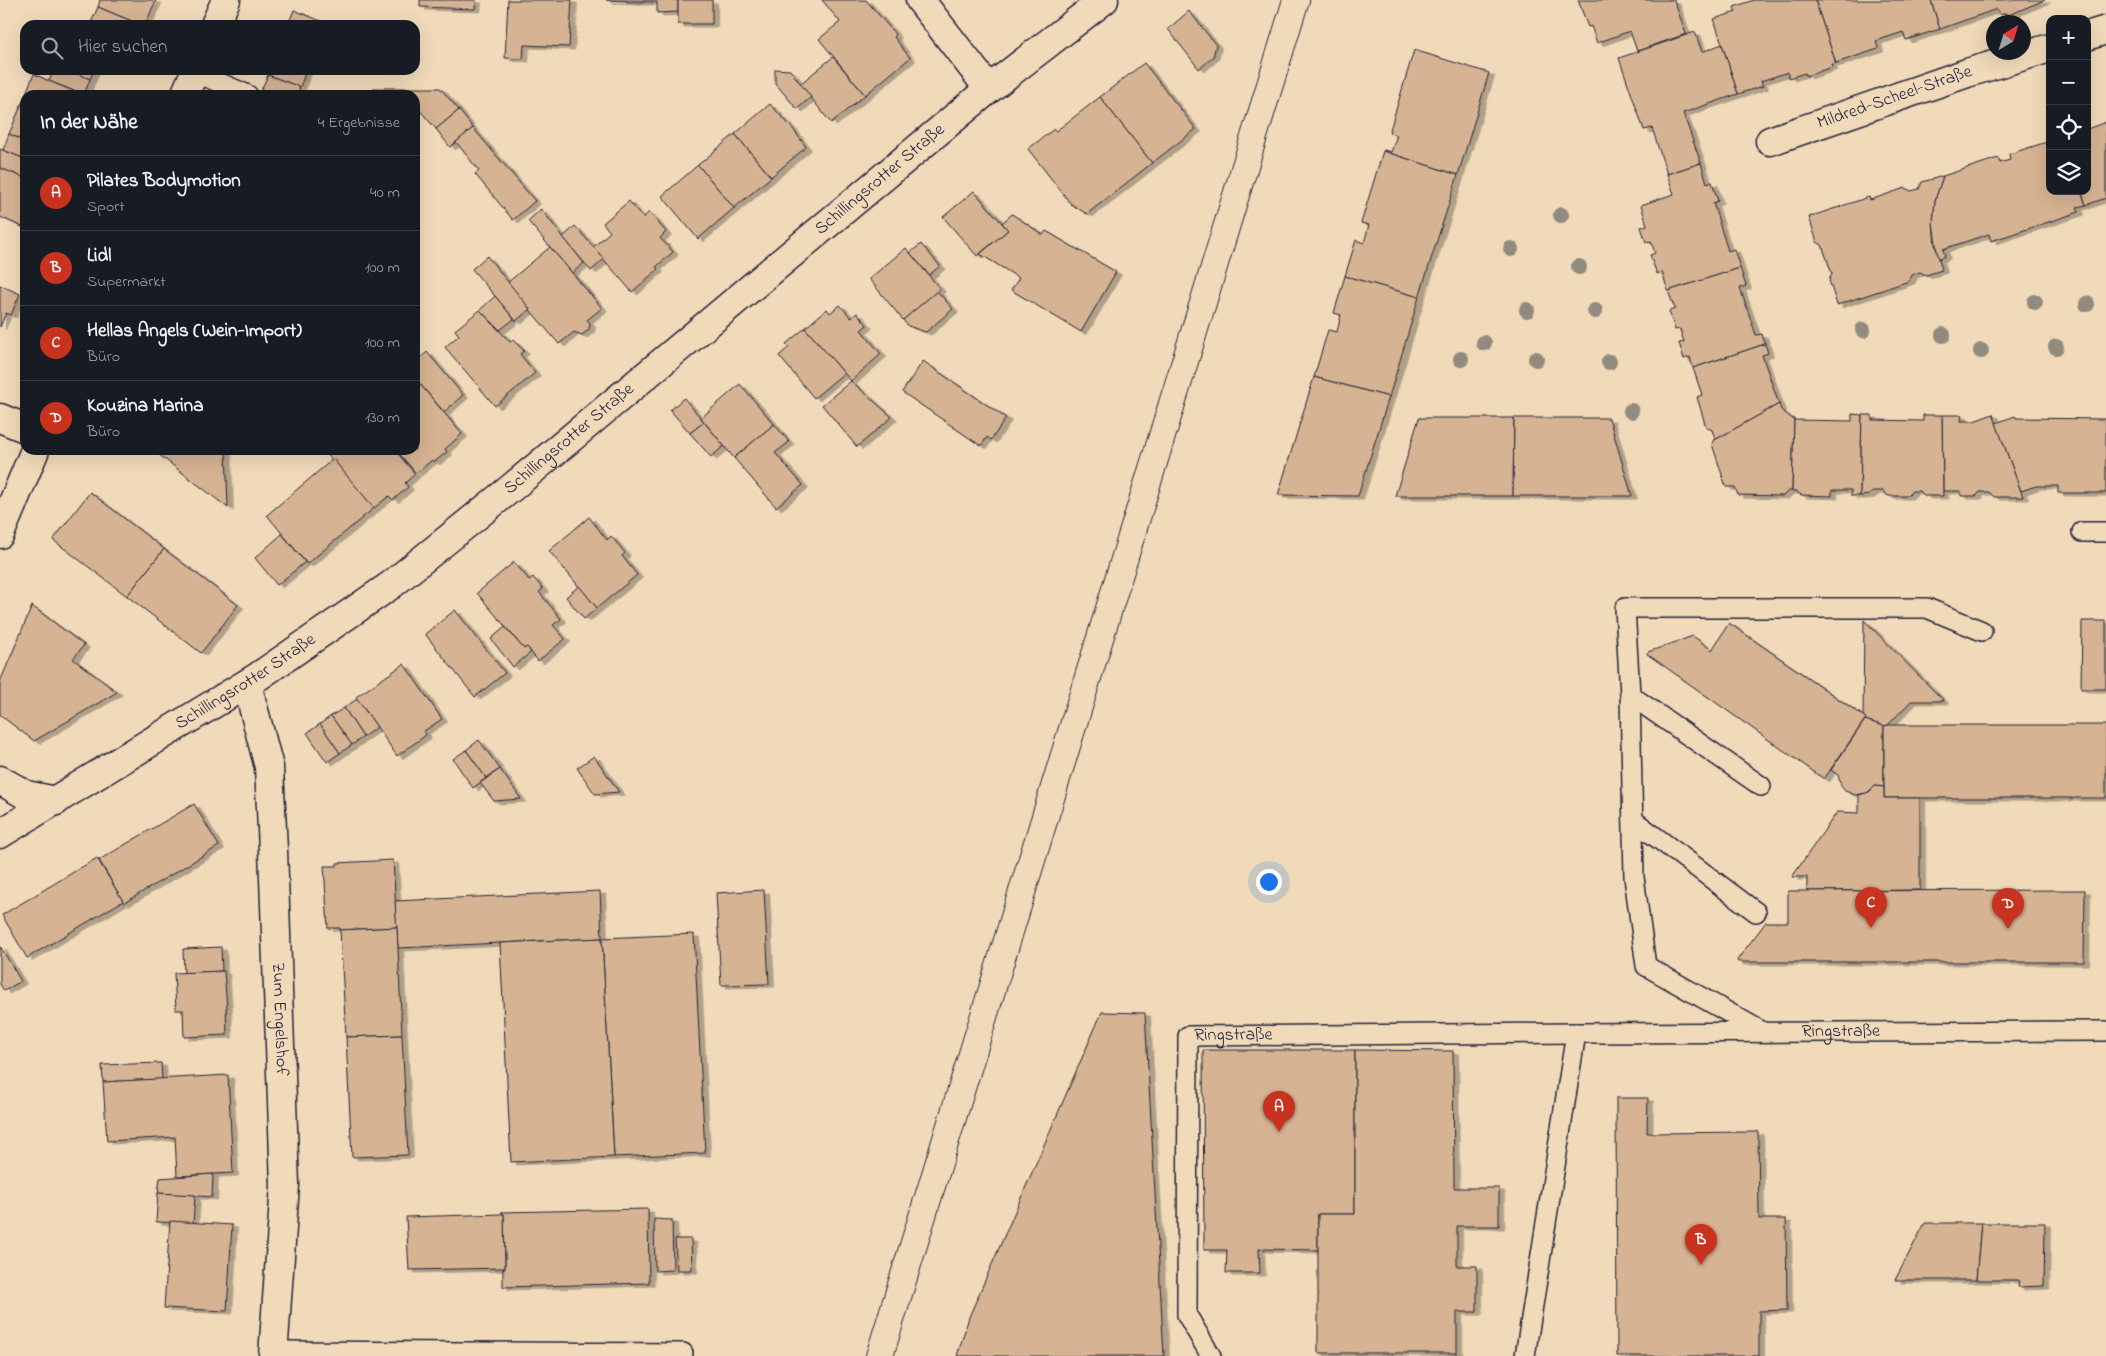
<!DOCTYPE html>
<html lang="de">
<meta charset="utf-8">
<style>
:root{--surface:#171b24;--page:#242831;--text:#f1f3f6;--muted:#9ea1a6;--line:#363941;--accent:#c8321e}
body{margin:0;font-family:"Indie Flower",sans-serif;background:var(--page);color:var(--text)}
.controls{position:absolute;right:15px;top:15px;display:grid;overflow:hidden;border-radius:10px;box-shadow:0 5px 20px #0002}
.controls button{width:45px;height:45px;display:grid;place-items:center;padding:0;border:0;border-bottom:1px solid var(--line);background:var(--surface);color:var(--text);font:25px sans-serif}
.compass{position:absolute;left:1986px;top:15px;width:45px;height:45px;border-radius:50%;background:var(--surface);box-shadow:0 5px 20px #0002;rotate:38deg}
.you{position:absolute;left:1268px;top:881px;width:18px;height:18px;margin:-12px;border:4px solid #fff;border-radius:50%;background:#1a73e8;box-shadow:0 0 0 8px #1a73e833}
.badge{display:grid;place-items:center;width:32px;height:32px;border-radius:50%;background:var(--accent);color:#fff;font-size:16px;font-weight:700}
.pin{position:absolute;translate:-50% -41px;filter:drop-shadow(0 1px 2px #0008)}
.pin::after{content:'';position:absolute;top:26px;width:18px;height:15px;background:inherit;clip-path:polygon(0 0,100% 0,50% 100%)}
.list{margin:0;padding:0;list-style:none}
h2{display:flex;justify-content:space-between;align-items:center;height:65px;margin:0;padding:0 20px;font-size:21px}
h2 small{font-size:16px;font-weight:400;color:var(--muted)}
.list li{display:grid;grid-template-columns:32px 1fr auto;gap:15px;align-items:center;box-sizing:border-box;height:75px;padding:0 20px;border-top:1px solid var(--line)}
.list b{display:block;font-size:19px;white-space:nowrap}
.list p{margin:0;font-size:16px;white-space:nowrap;color:var(--muted)}
.list em{font-size:16px;font-style:normal;color:var(--muted)}
.icon{flex:none;width:28px;height:28px;fill:none;stroke:currentColor;stroke-width:2;stroke-linecap:round;stroke-linejoin:round}
.map{position:relative;flex:none;width:2106px;height:1356px;overflow:hidden}
.search{position:absolute;background:var(--surface);box-shadow:0 5px 20px #0002;left:20px;top:20px;width:400px;height:55px;display:flex;align-items:center;gap:12px;box-sizing:border-box;padding:0 18px;border-radius:15px;color:var(--muted);font-size:19px}
.panel{position:absolute;background:var(--surface);box-shadow:0 5px 20px #0002;left:20px;top:90px;width:400px;height:365px;border-radius:15px}
.map>svg:first-child{display:block}
</style>
<div class="map">
<svg width="2106" height="1356" viewBox="0 0 2106 1356">
<defs>
<filter id="shadow"><feDropShadow dx="5.5" dy="3" stdDeviation="0" flood-color="#0004"/></filter>
</defs>
<rect width="100%" height="100%" fill="#f0dab9"/>
<filter id="ink" filterUnits="userSpaceOnUse"><feTurbulence type="fractalNoise" baseFrequency=".02" numOctaves="2"/><feDisplacementMap in="SourceGraphic" scale="10" xChannelSelector="R" yChannelSelector="G"/><feConvolveMatrix kernelMatrix="1 2 1 2 8 2 1 2 1" color-interpolation-filters="sRGB"/></filter>
<g filter="url(#ink)">
<g fill="#d6b392" stroke="#22223b" filter="url(#shadow)">
<path d="M100,0H156L145,25H141L98,7Z"/>
<path d="M420,0H476L475,9L420,7Z"/>
<path d="M508,0H572L569,47L524,45L523,59L505,58Z"/>
<path d="M606,0H644V2H627V1Z"/>
<path d="M644,0H678V12L657,13V2H644Z"/>
<rect x="678" y="0" width="34" height="24"/>
<path d="M822,0H866L896,35L894,37L910,58L865,95L819,39L840,22Z"/>
<path d="M1578,0H1674L1686,34L1637,51L1630,31L1597,43L1591,26L1588,27Z"/>
<path d="M1754,0H1815L1836,63L1831,64L1832,67L1806,76L1805,73L1789,78L1788,72L1761,81L1763,86L1738,94L1714,19L1736,12L1734,7Z"/>
<path d="M1815,0H1931L1940,29L1906,40L1903,32L1876,41L1878,49L1836,63Z"/>
<path d="M1931,0H2045L2006,16V13L2000,15L1997,9L1940,29Z"/>
<path d="M98,7L141,25H90Z"/>
<path d="M294,10L326,23L325,25H288Z"/>
<path d="M1189,11L1216,45L1213,57L1199,69L1168,29Z"/>
<path d="M1695,32L1702,52L1722,44L1738,94L1683,113L1701,163L1667,174L1652,128L1644,130L1619,58Z"/>
<path d="M1414,50L1489,73L1458,175L1383,151L1384,150L1391,152L1397,135L1389,133Z"/>
<path d="M833,57L865,95L831,123L800,84Z"/>
<path d="M1144,63L1196,129L1152,163L1100,97Z"/>
<path d="M775,69L790,70L811,97L797,109L775,83Z"/>
<path d="M54,70H69L90,79L84,95L49,81Z"/>
<path d="M69,70H94L90,79Z"/>
<path d="M269,70H303L306,71L300,87L268,75Z"/>
<path d="M34,74L49,81L83,95H25Z"/>
<path d="M268,75L300,87L297,95H272L261,90Z"/>
<path d="M374,88H440L459,110L436,129L415,105V95H374Z"/>
<path d="M25,96V141L9,134Z"/>
<path d="M1100,97L1152,163L1087,214L1071,204L1028,149L1054,129L1056,131Z"/>
<path d="M770,104L793,129L806,147L771,177L735,134Z"/>
<path d="M459,110L473,128L450,147L436,129Z"/>
<path d="M2106,122V198L2086,205L2081,191H2087V129Z"/>
<path d="M473,128L535,201L513,220L475,174L479,171L456,142Z"/>
<path d="M9,134L25,141V159L3,150Z"/>
<path d="M735,134L771,177L734,208L698,165Z"/>
<path d="M2050,141V191H2081L2086,205L2077,207L2079,212L1991,241L1989,234L1943,249L1945,256L1938,259L1933,223L1935,200L1943,176L1998,158L2000,163L2010,160L2009,154Z"/>
<path d="M0,149L25,159V178L0,168Z"/>
<path d="M1383,151L1458,175L1419,297L1345,276L1356,240L1364,243L1369,225L1361,223Z"/>
<path d="M1701,163L1707,183L1712,182L1718,201L1713,203L1728,251L1734,249L1740,268L1668,291L1662,272L1657,274L1650,255L1655,253L1651,241L1646,242L1641,227L1647,225L1641,205L1674,194L1667,174Z"/>
<path d="M698,165L734,208L698,239L662,196Z"/>
<path d="M0,168L25,178V228L0,217Z"/>
<path d="M1943,176L1935,200L1933,223L1935,244L1942,270L1926,275L1920,272L1912,275L1909,281L1837,305L1829,280L1832,274L1822,245L1817,242L1809,217L1869,197L1870,200L1905,188L1911,191L1919,189L1922,182Z"/>
<path d="M974,191L1008,230L977,256L943,217Z"/>
<path d="M629,201L643,218L649,212L666,232L660,238L673,252L656,267L658,269L632,292L593,247L610,232L603,223Z"/>
<path d="M541,209L584,263L572,273L528,221Z"/>
<path d="M1012,214L1043,235L1046,231L1116,272L1081,332L1011,290L1019,278L980,254L1008,230L1002,223Z"/>
<path d="M575,226L604,259L591,271L563,237Z"/>
<path d="M921,244L940,266L929,275L910,253Z"/>
<path d="M550,247L602,308L587,320L590,323L589,329L582,335L574,332L559,344L507,283Z"/>
<path d="M906,248L940,289L903,320L869,279Z"/>
<path d="M487,256L530,309L516,321L472,269Z"/>
<path d="M1740,268L1746,286L1740,288L1756,335L1762,334L1765,344L1693,368L1690,357L1684,359L1679,343L1684,342L1680,329L1675,330L1669,311L1675,309L1668,291Z"/>
<path d="M1345,276L1419,297L1389,397L1314,377L1328,330L1337,332L1341,315L1334,313Z"/>
<path d="M0,285L20,294L11,315L6,313L0,327Z"/>
<path d="M937,291L953,309L926,332L908,326L903,320Z"/>
<path d="M495,296L514,319L500,330L480,310Z"/>
<path d="M840,305L851,318L857,313L867,325L861,330L881,354L851,381L805,328L827,309L830,313Z"/>
<path d="M480,310L510,342L513,340L524,351L520,354L535,373L495,406L445,347L459,335L455,330Z"/>
<path d="M805,328L844,373L814,398L779,356L789,347L786,344Z"/>
<path d="M1765,344L1768,353L1762,355L1779,404L1713,441L1715,438L1712,430L1706,427L1697,397L1702,395L1693,368Z"/>
<path d="M427,352L463,395L444,412L419,383L417,385L415,381V363Z"/>
<path d="M923,361L1006,418L991,440L987,437L981,446L902,392Z"/>
<path d="M1314,377L1389,397L1358,496L1278,495Z"/>
<path d="M851,381L892,417L857,447L822,405Z"/>
<path d="M419,383L462,434L445,449L447,452L434,462L432,460L416,473L396,450H415V386Z"/>
<path d="M740,384L774,424L734,458L701,418Z"/>
<path d="M684,398L704,422L690,433L670,410Z"/>
<path d="M1779,404L1781,410L1794,420L1792,491H1788L1783,496L1738,495L1735,487H1726L1712,444L1713,441Z"/>
<path d="M1852,414L1862,415L1860,496H1851V490H1832V496L1801,495L1796,491H1792L1794,420L1852,421Z"/>
<path d="M1993,414L2023,497H1994L1989,492H1980L1976,496H1961V491H1943L1942,415H1962L1961,421H1974Z"/>
<path d="M1862,415H1872V420L1923,421V415H1942L1943,496H1925L1920,491H1912L1907,496H1888L1883,491H1874L1869,495L1860,496Z"/>
<path d="M2015,416L2016,418L2106,419V493H2058V486H2036L2021,491L1996,423Z"/>
<path d="M1419,418H1514L1513,496H1395Z"/>
<path d="M1514,418H1609L1632,496H1513Z"/>
<path d="M704,422L724,446L711,457L690,433Z"/>
<path d="M774,424L789,442L775,453L803,485L776,507L734,458Z"/>
<path d="M153,450H226L228,508Z"/>
<path d="M331,450H395L415,474L405,483L408,487L393,500L389,496L374,508L327,454Z"/>
<path d="M333,459L374,508L307,564L267,515Z"/>
<path d="M90,492L164,549L127,596L53,540Z"/>
<path d="M589,517L607,540L611,536L625,553L622,556L637,575L597,608L549,551Z"/>
<path d="M282,534L305,562L277,585L255,558Z"/>
<path d="M164,549L238,605L201,653L127,596Z"/>
<path d="M514,562L529,580L533,577L543,589L539,592L561,619L553,625L565,639L538,661L527,647L524,649L477,593Z"/>
<path d="M579,586L597,608L584,619L566,597Z"/>
<path d="M32,606L84,645L73,659L117,692L34,741L0,715V682Z"/>
<path d="M455,610L505,673L475,697L425,634Z"/>
<path d="M1864,620L1944,701H1911L1888,725L1884,726L1865,720L1863,717Z"/>
<path d="M2082,621H2106V689H2081Z"/>
<path d="M1729,623L1866,718L1824,779L1647,654L1648,652L1693,636L1712,650Z"/>
<path d="M505,627L524,649L527,647L531,652L513,667L491,639Z"/>
<path d="M404,664L442,719L424,731L426,735L397,756L356,697Z"/>
<path d="M357,699L377,727L363,737L344,708Z"/>
<path d="M344,708L363,737L352,745L331,716Z"/>
<path d="M331,716L352,745L340,753L320,724Z"/>
<path d="M1865,720L1884,726V787L1875,786L1867,793L1855,795L1845,791L1841,786L1838,775L1831,770Z"/>
<path d="M320,724L340,753L327,762L307,733Z"/>
<path d="M1888,725H2106V798H1884V726Z"/>
<path d="M479,740L500,769L486,778L466,750Z"/>
<path d="M466,750L486,778L473,788L453,759Z"/>
<path d="M594,756L619,792L595,794L577,768Z"/>
<path d="M500,769L521,799L494,801L480,783Z"/>
<path d="M1875,786L1884,787V798H1920V890L1807,891V877H1792L1837,812L1859,813V795L1869,792Z"/>
<path d="M194,804L219,846L124,903L99,860Z"/>
<path d="M97,858L123,901L27,958L2,915Z"/>
<path d="M393,860L397,927L340,930V928H328L324,866H337V863Z"/>
<path d="M764,890L769,984L721,985L716,893Z"/>
<path d="M2085,890L2084,962H1738L1737,960L1766,922H1788V891Z"/>
<path d="M600,891L602,938L398,948L395,901Z"/>
<path d="M397,927L402,1035L346,1037L340,930Z"/>
<path d="M694,934L705,1153L614,1157L602,938Z"/>
<path d="M602,938L614,1157L511,1162L500,943Z"/>
<path d="M0,946L21,981L4,991L0,984Z"/>
<path d="M221,947L222,971L184,973L183,949Z"/>
<path d="M224,971L227,1008H226L227,1035L184,1037L183,1010H176L174,973Z"/>
<path d="M1102,1012L1145,1013L1164,1356H957L969,1317Z"/>
<path d="M402,1035L408,1155L352,1157L346,1037Z"/>
<path d="M1203,1050H1355V1214H1318V1250L1259,1249L1260,1273H1226L1227,1250H1204Z"/>
<path d="M1355,1050L1453,1051L1454,1188H1499V1226H1457V1266H1477V1312H1457V1353H1318V1214H1355Z"/>
<path d="M161,1063L162,1079L103,1082L102,1065Z"/>
<path d="M228,1075L233,1173L177,1176L175,1137L107,1141L103,1082Z"/>
<path d="M1616,1098H1648L1647,1133L1756,1132L1758,1131L1759,1219H1786L1787,1310L1759,1311V1356H1617Z"/>
<path d="M213,1174L212,1197L158,1193L160,1178Z"/>
<path d="M158,1193L195,1195L193,1223L156,1222Z"/>
<path d="M648,1209L649,1283L503,1287V1269L505,1268L504,1214L501,1212Z"/>
<path d="M502,1214H504L505,1268L409,1270L406,1217Z"/>
<path d="M654,1219L672,1220L673,1270L655,1271Z"/>
<path d="M170,1221L232,1225L227,1311L164,1308Z"/>
<path d="M1925,1223H1981L1976,1280H1895Z"/>
<path d="M1981,1223H2045L2044,1286L2018,1287L2019,1280H1976Z"/>
<path d="M675,1239H691L692,1270H677Z"/>
</g>
<g fill="none" stroke-linecap="round" stroke-linejoin="round">
<defs>
<g id="service">
<path d="M195,72L248,95"/>
<path d="M2082,532H2106"/>
<path d="M1630,695L1761,786"/>
<path d="M1633,820L1756,912"/>
<path d="M1763,1032L1646,966L1634,877L1630,695L1625,608H1927L1982,631"/>
<path d="M273,1351L683,1353"/>
<path id="s1" d="M1211,1356L1187,1315L1188,1036L1576,1033"/>
<path id="s2" d="M1525,1356L1576,1033L2106,1031"/>
</g>
<g id="minor">
<path d="M920,0L989,89"/>
<path d="M2087,36L2106,30"/>
<path id="s3" d="M1770,141L1967,73L2050,48"/>
<path d="M0,418L25,428"/>
<path id="s4" d="M247,684L269,767L273,850L285,1185L273,1356"/>
</g>
<g id="tertiary">
<path d="M215,25L226,0"/>
<path d="M185,95L196,70"/>
<path d="M0,534L35,450"/>
<path d="M0,780L26,795L56,801"/>
<path id="s5" d="M0,834L256,678L391,585L510,489L989,89L1104,0"/>
</g>
</defs>
<use href="#service" stroke="#22223b" stroke-width="22"/>
<use href="#minor" stroke="#22223b" stroke-width="31"/>
<use href="#tertiary" stroke="#22223b" stroke-width="31"/>
<use href="#service" stroke="#f0dab9" stroke-width="19"/>
<use href="#minor" stroke="#f0dab9" stroke-width="28"/>
<use href="#tertiary" stroke="#f0dab9" stroke-width="28"/>
<g stroke="#22223b" stroke-width="1">
<path d="M865,1356L1282,0"/>
<path d="M894,1356L1310,0"/>
</g>
</g>
<g fill="#918b7f">
<circle cx="1561" cy="215" r="8"/>
<circle cx="1511" cy="249" r="8"/>
<circle cx="1579" cy="267" r="8"/>
<circle cx="2035" cy="302" r="8"/>
<circle cx="2087" cy="304" r="8"/>
<circle cx="1527" cy="310" r="8"/>
<circle cx="1595" cy="311" r="8"/>
<circle cx="1863" cy="330" r="8"/>
<circle cx="1943" cy="335" r="8"/>
<circle cx="1484" cy="343" r="8"/>
<circle cx="2056" cy="347" r="8"/>
<circle cx="1981" cy="351" r="8"/>
<circle cx="1461" cy="359" r="8"/>
<circle cx="1536" cy="359" r="8"/>
<circle cx="1609" cy="362" r="8"/>
<circle cx="1631" cy="411" r="8"/>
</g>
</g>
<g text-anchor="middle" dominant-baseline="central" stroke-width="4" stroke-linejoin="round" paint-order="stroke">
<g font-size="18" fill="#22223b" stroke="#f0dab9">
<text stroke="none"><textPath href="#s3" startOffset="132">Mildred-Scheel-Straße</textPath></text>
<text stroke="none"><textPath href="#s5" startOffset="1099">Schillingsrotter Straße</textPath></text>
<text stroke="none"><textPath href="#s5" startOffset="694">Schillingsrotter Straße</textPath></text>
<text stroke="none"><textPath href="#s5" startOffset="289">Schillingsrotter Straße</textPath></text>
<text stroke="none"><textPath href="#s4" startOffset="338">Zum Engelshof</textPath></text>
<text stroke="none"><textPath href="#s2" startOffset="592">Ringstraße</textPath></text>
<text stroke="none"><textPath href="#s1" startOffset="372">Ringstraße</textPath></text>
</g>
</g>
</svg>
<div class="controls">
<button>+</button>
<button>−</button>
<button><svg class="icon" aria-label="locate" viewBox="0 0 24 24"><circle cx="12" cy="12" r="6"/><path d="M12 2v4M12 18v4M2 12h4M18 12h4"/></svg></button>
<button><svg class="icon" aria-label="layers" viewBox="0 0 24 24"><path d="M12 4l9 5-9 5-9-5zM3 14l9 5 9-5"/></svg></button>
</div>
<svg class="compass" viewBox="-18 -18 36 36"><path d="M0-13l5 13h-10z" fill="#e53935"/><path d="M0 13l5-13h-10z" fill="#9ea1a6"/></svg>
<div class="you"></div>
<div class="pin badge" style="left:1279px;top:1132px">A</div>
<div class="pin badge" style="left:1701px;top:1265px">B</div>
<div class="pin badge" style="left:1871px;top:928px">C</div>
<div class="pin badge" style="left:2008px;top:929px">D</div>
<div class="search"><svg class="icon" aria-label="search" viewBox="0 0 24 24"><circle cx="10" cy="10" r="6"/><path d="M15 15l6 6"/></svg>Hier suchen</div>
<section class="panel">
<h2>In der Nähe<small>4 Ergebnisse</small></h2>
<ul class="list">
<li><span class="badge">A</span><div><b>Pilates Bodymotion</b><p>Sport</p></div><em>40 m</em></li>
<li><span class="badge">B</span><div><b>Lidl</b><p>Supermarkt</p></div><em>100 m</em></li>
<li><span class="badge">C</span><div><b>Hellas Angels (Wein-Import)</b><p>Büro</p></div><em>100 m</em></li>
<li><span class="badge">D</span><div><b>Kouzina Marina</b><p>Büro</p></div><em>130 m</em></li>
</ul>
</section>
</div>
